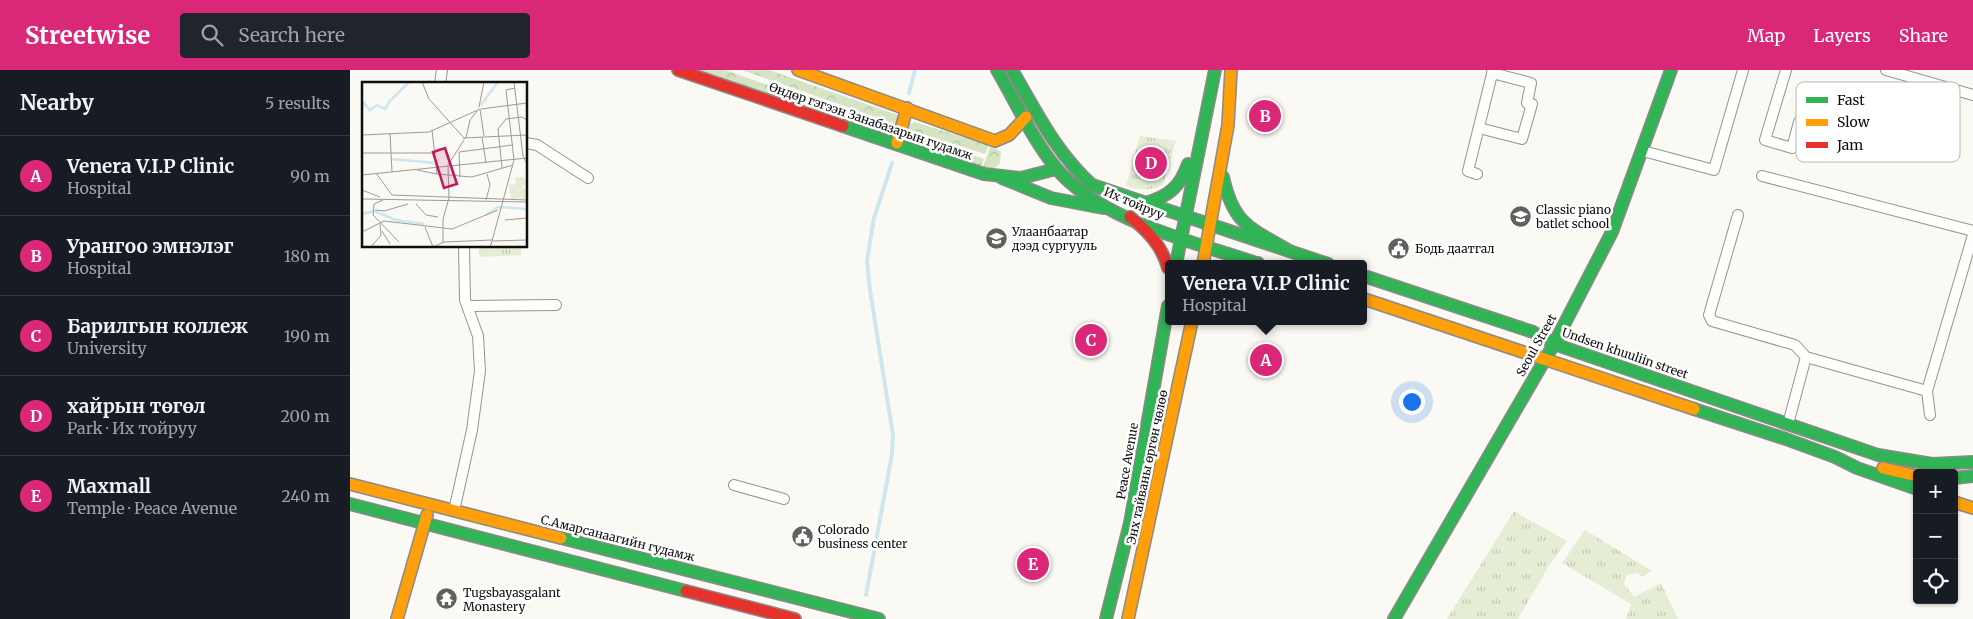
<!DOCTYPE html>
<meta charset="utf-8">
<style>
:root{--surface:#171b24;--page:#20242c;--text:#f1f3f6;--muted:#9ea1a6;--line:#363941;--accent:#db2777}
body{margin:0;font-family:Merriweather,serif;background:var(--page);color:var(--text)}
.controls{position:absolute;right:15px;bottom:15px;display:grid;overflow:hidden;border-radius:5px;box-shadow:0 1px 4px #0004}
.controls button{width:45px;height:45px;display:grid;place-items:center;padding:0;border:0;border-bottom:1px solid var(--line);background:var(--surface);color:var(--text);font:25px sans-serif}
.you{position:absolute;left:1061px;top:331px;width:18px;height:18px;margin:-12px;border:4px solid #fff;border-radius:50%;background:#1a73e8;box-shadow:0 0 0 8px #1a73e833}
.badge{display:grid;place-items:center;width:32px;height:32px;border-radius:50%;background:var(--accent);color:#fff;font-size:16px;font-weight:700}
.pin{position:absolute;translate:-50% -50%;border:2px solid #fff;box-shadow:0 1px 5px #0006}
.popup{position:absolute;left:815px;top:190px;width:202px;height:65px;box-sizing:border-box;display:grid;place-content:center;border-radius:5px;background:var(--surface);filter:drop-shadow(0 1px 4px #0005);font-size:16px;white-space:nowrap;color:var(--muted)}
.popup b{font-size:19px;color:var(--text)}
.popup::after{content:'';position:absolute;left:50%;top:100%;margin-left:-10px;border:10px solid transparent;border-top-color:var(--surface)}
.list{margin:0;padding:0;list-style:none}
h2{display:flex;justify-content:space-between;align-items:center;height:65px;margin:0;padding:0 20px;font-size:21px}
h2 small{font-size:16px;font-weight:400;color:var(--muted)}
.list li{display:grid;grid-template-columns:32px 1fr auto;gap:15px;align-items:center;box-sizing:border-box;height:80px;padding:0 20px;border-top:1px solid var(--line)}
.list b{display:block;font-size:19px;white-space:nowrap}
.list p{margin:0;font-size:16px;white-space:nowrap;color:var(--muted)}
.list em{font-size:16px;font-style:normal;color:var(--muted)}
.icon{flex:none;width:28px;height:28px;fill:none;stroke:currentColor;stroke-width:2;stroke-linecap:round;stroke-linejoin:round}
.map{position:relative;flex:none;width:1623px;height:549px;overflow:hidden}
header{display:flex;align-items:center;gap:30px;box-sizing:border-box;height:70px;padding:0 25px;background:var(--accent);color:#fff}
header strong{font-size:24px}
nav{display:flex;gap:28px;margin-inline-start:auto;font-size:18px}
.search{width:350px;height:45px;background:var(--page);display:flex;align-items:center;gap:12px;box-sizing:border-box;padding:0 18px;border-radius:5px;color:var(--muted);font-size:19px}
main{display:flex}
aside{flex:1;background:var(--surface)}
.map>svg:first-child{display:block}
</style>
<header>
<strong>Streetwise</strong>
<div class="search"><svg class="icon" aria-label="search" viewBox="0 0 24 24"><circle cx="10" cy="10" r="6"/><path d="M15 15l6 6"/></svg>Search here</div>
<nav><a>Map</a><a>Layers</a><a>Share</a></nav>
</header>
<main>
<aside>
<h2>Nearby<small>5 results</small></h2>
<ul class="list">
<li><span class="badge">A</span><div><b>Venera V.I.P Clinic</b><p>Hospital</p></div><em>90 m</em></li>
<li><span class="badge">B</span><div><b>Урангоо эмнэлэг</b><p>Hospital</p></div><em>180 m</em></li>
<li><span class="badge">C</span><div><b>Барилгын коллеж</b><p>University</p></div><em>190 m</em></li>
<li><span class="badge">D</span><div><b>хайрын төгөл</b><p>Park · Их тойруу</p></div><em>200 m</em></li>
<li><span class="badge">E</span><div><b>Maxmall</b><p>Temple · Peace Avenue</p></div><em>240 m</em></li>
</ul>
</aside>
<div class="map">
<svg width="1623" height="549" viewBox="0 0 1623 549">
<defs>
<pattern id="forest-crowns" width="20" height="18" patternUnits="userSpaceOnUse" patternTransform="scale(1.25)"><rect width="20" height="18" fill="#d6e4c4"/><path d="M2 6a3 3 0 1 1 6 0M12 15a3 3 0 1 1 6 0" fill="none" stroke="#b6c2a7"/></pattern>
<pattern id="park-tufts" width="24" height="20" patternUnits="userSpaceOnUse" patternTransform="scale(1.25)"><rect width="24" height="20" fill="#e5edd5"/><path d="M3 7l-1-3M5 7V3M7 7l1-3M15 17l-1-3M17 17v-4M19 17l1-3" fill="none" stroke="#c3cab6"/></pattern>
</defs>
<rect width="100%" height="100%" fill="#faf9f3"/>
<g fill="url(#forest-crowns)">
<path d="M348,0H375L546,60L544,66Z"/>
<path d="M392,0H419L548,45V55Z"/>
<path d="M565,52L639,75L635,84L557,59L560,54Z"/>
<path d="M556,63L634,89L630,98L558,73L555,70Z"/>
<path d="M641,75L651,82L650,93L643,100L632,99Z"/>
</g>
<g fill="url(#park-tufts)">
<path d="M790,66L826,71L813,115C800,121 789,120 776,116Z"/>
<path d="M129,176H171V185L130,187Z"/>
<path d="M1164,441L1217,471L1200,494L1168,549H1097Z"/>
<path d="M1235,460L1302,501L1291,507L1288,503L1277,505L1274,514L1284,527L1311,513L1328,549H1276L1281,534L1212,493Z"/>
</g>
<g fill="none" stroke-linecap="round" stroke-linejoin="round">
<g stroke="#cde6f0" stroke-width="4">
<path d="M559,23L565,0"/>
<path d="M516,525L542,384L543,365L520,220L517,191L524,148L542,93"/>
</g>
<defs>
<g id="street">
<path d="M1436,0L1415,70L1442,78L1449,52"/>
<path d="M1536,0L1623,25"/>
<path d="M90,14L92,0"/>
<path d="M1129,58L1172,69L1182,34L1177,33L1181,13L1142,3"/>
<path d="M176,73L187,75L238,108"/>
<path d="M1293,81L1364,100L1393,0"/>
<path d="M1127,104L1118,101L1143,0"/>
<path d="M1412,106L1623,161"/>
<path d="M1388,145L1359,245L1362,251L1445,275L1456,287L1577,321"/>
<path d="M118,236L206,235"/>
<path d="M1580,345L1577,321L1623,165"/>
<path d="M1438,354L1456,287"/>
<path d="M384,415L434,429"/>
<path d="M104,441L122,360L130,301L128,266L115,230L114,176"/>
</g>
<g id="fast">
<path d="M647,0C666,32 682,69 706,98C749,150 841,171 903,192"/>
<path d="M662,0C686,41 706,83 742,115L978,194"/>
<path d="M493,56L634,104L671,108L706,99"/>
<path d="M873,107C883,153 899,158 938,180"/>
<path d="M652,108L701,128L753,138"/>
<path d="M796,133C819,126 830,117 838,94"/>
<path d="M826,194L865,0"/>
<path d="M880,194L908,193"/>
<path d="M1014,206L1183,262L1204,274L1528,385L1582,394L1623,392"/>
<path d="M1344,339L1436,369L1485,387L1507,398L1567,419"/>
<path d="M1604,408L1623,406"/>
<path d="M0,434L336,521"/>
<path d="M211,468L529,549"/>
<path d="M756,549L780,453L818,236"/>
<path d="M1044,549L1204,274L1262,162L1321,0"/>
</g>
<g id="slow">
<path d="M448,0L645,71L659,65L676,47"/>
<path d="M547,73L557,38"/>
<path d="M853,194L878,55L881,0"/>
<path d="M1014,229L1344,339"/>
<path d="M1533,398L1567,406"/>
<path d="M0,414L211,468"/>
<path d="M1604,432L1623,438"/>
<path d="M47,549L77,445"/>
<path d="M778,549L842,251"/>
</g>
<g id="jam">
<path d="M328,0L493,56"/>
<path d="M780,147C798,161 812,176 818,198"/>
<path d="M336,521L445,549"/>
</g>
</defs>
<use href="#street" stroke="#949491" stroke-width="12"/>
<use href="#fast" stroke="#8b8a88" stroke-width="14"/>
<use href="#slow" stroke="#8b8a88" stroke-width="14"/>
<use href="#jam" stroke="#8b8a88" stroke-width="14"/>
<use href="#street" stroke="#fefefd" stroke-width="10"/>
<use href="#fast" stroke="#30b455" stroke-width="11"/>
<use href="#slow" stroke="#ff9f0a" stroke-width="11"/>
<use href="#jam" stroke="#e5322d" stroke-width="11"/>
</g>
<defs>
<symbol id="school-disc" viewBox="-11 -11 22 22"><circle r="9.5" fill="#61605e" stroke="#fff"/><path d="M0-5L7-2L0 1L-7-2ZM-4 1L0 2.5L4 1V4Q0 6-4 4Z" fill="#fff"/></symbol>
<symbol id="university-disc" viewBox="-11 -11 22 22"><circle r="9.5" fill="#61605e" stroke="#fff"/><path d="M0-5L7-2L0 1L-7-2ZM-4 1L0 2.5L4 1V4Q0 6-4 4Z" fill="#fff"/></symbol>
<symbol id="civic-disc" viewBox="-11 -11 22 22"><circle r="9.5" fill="#61605e" stroke="#fff"/><path d="M-.6-6.5H3V-4.5H.6V-3L4-1V1h2V6H-6V1h2V-1L-.6-3ZM-1.2 2.5V6h2.4V2.5Z" fill="#fff"/></symbol>
<symbol id="temple-disc" viewBox="-11 -11 22 22"><circle r="9.5" fill="#61605e" stroke="#fff"/><path d="M0-6L5-2H3V0L6.5 2.5H4V6H1.5V3h-3V6H-4V2.5H-6.5L-3 0V-2H-5Z" fill="#fff"/></symbol>
</defs>
<g fill-rule="evenodd">
<use href="#school-disc" x="1158" y="134" width="25" height="25"/>
<use href="#university-disc" x="634" y="156" width="25" height="25"/>
<use href="#civic-disc" x="1036" y="166" width="25" height="25"/>
<use href="#civic-disc" x="440" y="454" width="25" height="25"/>
<use href="#temple-disc" x="84" y="516" width="25" height="25"/>
</g>
<g text-anchor="middle" dominant-baseline="central" stroke-width="5" stroke-linejoin="round" paint-order="stroke">
<g font-size="12" fill="#0e0e0e" stroke="#fff">
<text transform="translate(521 51) rotate(19)">Өндөр гэгээн Занабазарын гудамж</text>
<text transform="translate(784 133) rotate(23)">Их тойруу</text>
<text transform="translate(1186 275) rotate(-61)">Seoul Street</text>
<text transform="translate(1275 283) rotate(19)">Undsen khuuliin street</text>
<text transform="translate(777 391) rotate(-80)">Peace Avenue</text>
<text transform="translate(797 397) rotate(-78)">Энх тайваны өргөн чөлөө</text>
<text transform="translate(268 468) rotate(14)">С.Амарсанаагийн гудамж</text>
</g>
<g font-size="12" fill="#0e0e0e" stroke="#fff" text-anchor="start">
<text x="1186" y="139">Classic piano<tspan x="1186" dy="14">batlet school</tspan></text>
<text x="662" y="161">Улаанбаатар<tspan x="662" dy="14">дээд сургууль</tspan></text>
<text x="1065" y="178">Бодь даатгал</text>
<text x="468" y="459">Colorado<tspan x="468" dy="14">business center</tspan></text>
<text x="113" y="522">Tugsbayasgalant<tspan x="113" dy="14">Monastery</tspan></text>
</g>
</g>
<g transform="translate(12 12)">
<rect width="165" height="165" fill="#faf9f3"/>
<path d="M154,95H162L165,101L158,108L165,105V117H149L147,106L148,102L153,103Z" fill="#e5edd5"/>
<path fill="none" stroke="#cde6f0" stroke-width="2.5" d="M30,17L47,0M119,23L136,0M0,27L2,21L8,28L15,23L23,27L29,17M30,77L73,81M0,132L12,129L34,138L62,142M124,133L136,125L165,127"/>
<path fill="none" stroke="#9c9b97" stroke-width="1" d="M60,0L67,17L103,57M152,0L161,74L165,82M117,25L122,0M118,27L122,54M119,27L165,21M70,48L75,92M28,51L30,90M0,53L67,50L118,27M120,55L124,81M101,56L165,53M104,56L108,38L115,29M97,70L151,63M97,70L98,95M0,71H74M152,78L144,8L153,6M140,86L136,47L144,37L160,35L165,38M55,88L75,92M14,91L30,113L165,118M75,92L110,95L151,83M0,93L165,76M0,108L18,115M0,117L165,120M21,118L12,122L11,133L37,160M124,118L128,103L125,92M54,122L64,133L76,135M13,128L22,129L46,122M143,138L165,136M63,145L71,165M20,149L28,162M0,150L22,139L90,147L136,128M130,159L152,78M81,161V137L87,116L86,83L102,58M9,165L19,153L18,142M71,165L82,160L130,158M128,165L130,159L165,158"/>
<path fill="#c2185b" fill-opacity="0.15" stroke="#c2185b" stroke-width="2.5" d="M83,66L95,102L82,106L71,70Z"/>
<rect width="165" height="165" fill="none" stroke="#0e0e0e" stroke-width="2.5"/>
</g>
<rect x="1446" y="12" width="164" height="80" rx="8" fill="#fff" stroke="#b7b7b7" stroke-width="1"/>
<rect x="1456" y="27" width="22" height="6" fill="#30b455"/>
<rect x="1456" y="49" width="22" height="7" fill="#ff9f0a"/>
<rect x="1456" y="72" width="22" height="6" fill="#e5322d"/>
<g font-size="14" fill="#0e0e0e">
<text x="1487" y="35">Fast</text>
<text x="1487" y="57">Slow</text>
<text x="1487" y="80">Jam</text>
</g>
</svg>
<div class="controls">
<button>+</button>
<button>−</button>
<button><svg class="icon" aria-label="locate" viewBox="0 0 24 24"><circle cx="12" cy="12" r="6"/><path d="M12 2v4M12 18v4M2 12h4M18 12h4"/></svg></button>
</div>
<div class="you"></div>
<div class="pin badge" style="left:916px;top:290px">A</div>
<div class="popup"><b>Venera V.I.P Clinic</b>Hospital</div>
<div class="pin badge" style="left:915px;top:46px">B</div>
<div class="pin badge" style="left:741px;top:270px">C</div>
<div class="pin badge" style="left:801px;top:93px">D</div>
<div class="pin badge" style="left:683px;top:494px">E</div>
</div>
</main>
